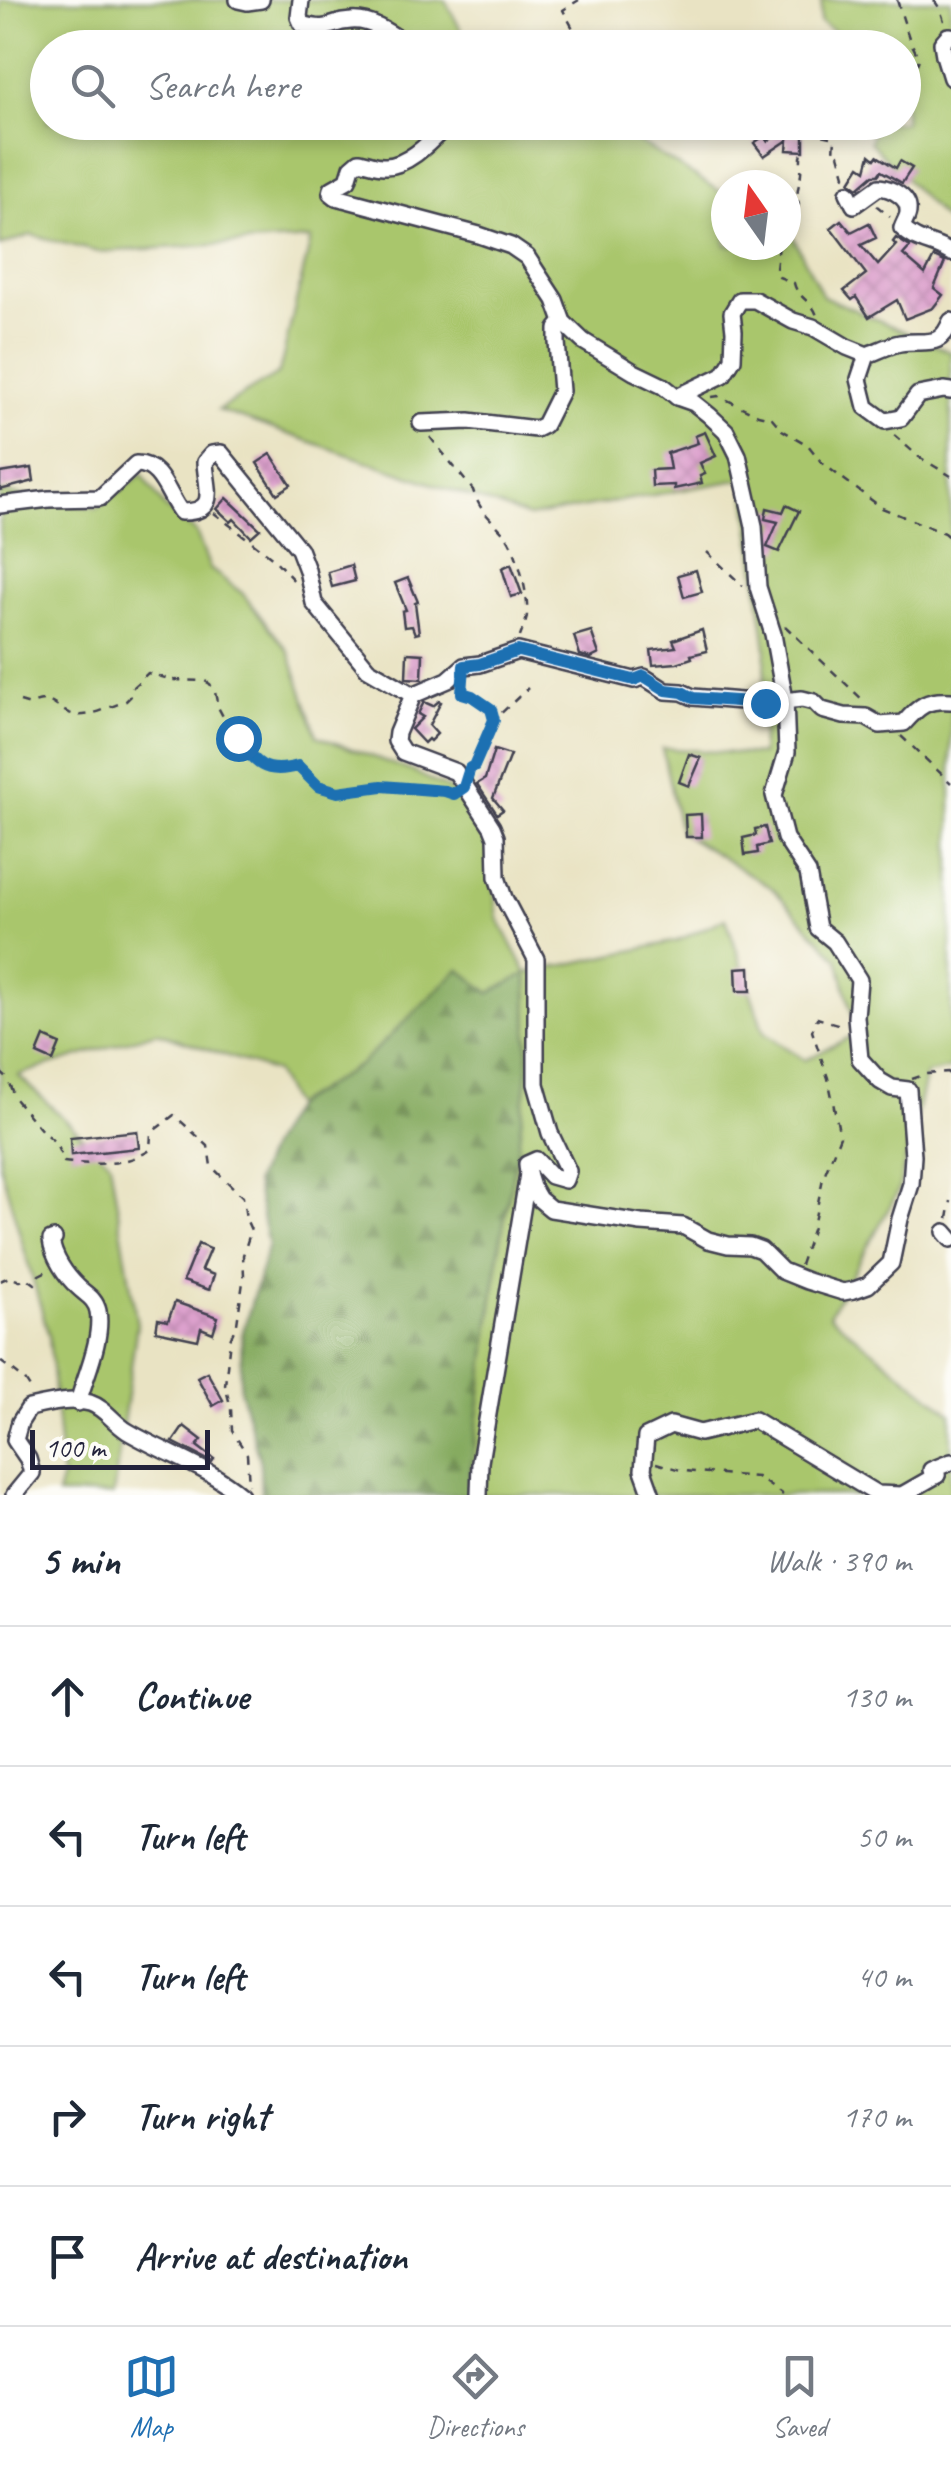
<!DOCTYPE html>
<meta charset="utf-8">
<style>
:root{--surface:#fff;--page:#f2f2f3;--text:#1f2937;--muted:#747a83;--line:#e0e1e3;--accent:#1f6fb2}
body{margin:0;font-family:Caveat,sans-serif;background:var(--page);color:var(--text)}
.compass{position:absolute;left:711px;top:170px;width:90px;height:90px;border-radius:50%;background:var(--surface);box-shadow:0 5px 15px #0003;rotate:346deg}
.scale{position:absolute;left:30px;bottom:25px;width:180px;box-sizing:border-box;padding-left:10px;border:5px solid #22223b;border-top:0;font-size:28px;line-height:35px;white-space:nowrap;color:#22223b;-webkit-text-stroke:8px #fdfcf7;paint-order:stroke}
.stop{position:absolute;width:30px;height:30px;margin:-22px;border:8px solid #1f6fb2;border-radius:50%;background:#fff}
.stop.end{background:#1f6fb2;border-color:#fff;box-shadow:0 2px 10px #0008}
.list{margin:0;padding:0;list-style:none}
h2{display:flex;justify-content:space-between;align-items:center;height:130px;margin:0;padding:0 40px;font-size:42px}
h2 small{font-size:32px;font-weight:400;color:var(--muted)}
.list li{display:grid;grid-template-columns:65px 1fr auto;gap:30px;align-items:center;box-sizing:border-box;height:140px;padding:0 40px;border-top:2px solid var(--line)}
.list b{display:block;font-size:38px;white-space:nowrap}
.list em{font-size:32px;font-style:normal;color:var(--muted)}
.icon{flex:none;width:55px;height:55px;fill:none;stroke:currentColor;stroke-width:2;stroke-linecap:round;stroke-linejoin:round}
.map{position:relative;flex:none;width:951px;height:1495px;overflow:hidden}
.search{position:absolute;background:var(--surface);box-shadow:0 5px 15px #0003;left:30px;right:30px;top:30px;height:110px;display:flex;align-items:center;gap:25px;box-sizing:border-box;padding:0 35px;border-radius:55px;color:var(--muted);font-size:38px}
.sheet{height:830px;background:var(--surface)}
nav{display:flex;justify-content:space-around;align-items:center;box-sizing:border-box;height:140px;border-top:2px solid var(--line);background:var(--surface);font-size:28px;color:var(--muted)}
nav a{display:grid;justify-items:center;gap:5px}
nav .on{color:var(--accent)}
.map>svg:first-child{display:block}
</style>
<div class="map">
<svg width="951" height="1495" viewBox="0 0 951 1495">
<defs>
<pattern id="forest-firs" width="22" height="20" patternUnits="userSpaceOnUse" patternTransform="scale(2.5)"><rect width="22" height="20" fill="#86ab60"/><path d="M5 1l3.5 6h-7zM16 11l3.5 6h-7z" fill="#6d8b50"/></pattern>
<pattern id="building-cross-hatch" width="8" height="8" patternUnits="userSpaceOnUse" patternTransform="scale(2.5)"><rect width="8" height="8" fill="#dda1cd"/><path d="M0 0l8 8M0 8l8-8" fill="none" stroke="#bd8ab1"/></pattern>
</defs>
<rect width="100%" height="100%" fill="#fdfcf7"/>
<filter id="ink" filterUnits="userSpaceOnUse"><feTurbulence type="fractalNoise" baseFrequency=".01" numOctaves="2"/><feDisplacementMap in="SourceGraphic" scale="20" xChannelSelector="R" yChannelSelector="G"/><feConvolveMatrix kernelMatrix="1 2 1 2 8 2 1 2 1" color-interpolation-filters="sRGB"/></filter>
<filter id="wash" filterUnits="userSpaceOnUse"><feTurbulence type="fractalNoise" baseFrequency=".0048" numOctaves="4" result="noise"/><feDisplacementMap in="SourceGraphic" scale="40" xChannelSelector="R" yChannelSelector="G"/><feGaussianBlur stdDeviation="2.25" result="paint"/><feColorMatrix in="noise" values="0 0 0 0 0 0 0 0 0 0 0 0 0 0 0 0 0 1.4 0 .05"/><feComposite in="paint" operator="in"/></filter>
<g filter="url(#wash)">
<rect width="100%" height="100%" fill="#e9e3c3"/>
<g fill="#a9c66c" stroke="#667454" stroke-width="2.5">
<path d="M0,0H445L470,47L48,48V122L600,123L622,132L726,195V245H786V230L791,233L823,296L951,352V1069L926,1074L898,1192L829,1315L951,1413V1495H467L500,1244L528,1068L527,974L490,993L459,970L361,1064L293,1106L275,1072L157,1032L18,1075L110,1162L137,1324L113,1495H57L62,1477L49,1336L0,1165V492L97,508L142,474L165,508L196,532L210,569L242,593L289,652L317,736L414,772L458,794L487,833L498,918L527,973L677,941L726,918L764,1033L805,1060L857,1033L838,959L772,888L680,832L662,748L761,755L766,649L744,479L529,517L218,410L279,373L311,239L98,252L31,235L0,246Z"/>
<path d="M822,0H951V227L870,142L876,123L904,122V48L858,47L820,22Z"/>
</g>
<path fill="url(#forest-firs)" stroke="#54664e" stroke-width="2.5" d="M459,969L490,993L527,973L528,1068L518,1147L500,1244L468,1495H261L260,1463L240,1388L242,1335L268,1245L255,1182L269,1148L293,1106L361,1064Z"/>
<g id="blocks">
<g fill="url(#building-cross-hatch)">
<path d="M778,134L804,135V151L787,150L788,140L764,156L754,143L764,136L768,141Z"/>
<path d="M870,155L875,159L877,156L896,168L900,161L912,168L902,183L881,171L878,175H873L858,188L850,182L860,166L866,170Z"/>
<path d="M841,220L851,232L869,223L876,238L861,245L878,265L896,245L893,242L896,238L910,247L903,255L925,274L934,257L945,262L934,288L943,295L933,308L905,319L897,300L869,317L856,297L852,300L844,291L866,274L831,228Z"/>
<path d="M705,432L716,456L700,463L705,474L700,476L702,483L674,489V485L652,486L651,470L670,469L667,453L698,443L695,436Z"/>
<path d="M271,454L291,485L277,494L257,463Z"/>
<path d="M32,468L34,481L0,490V473Z"/>
<path d="M227,498L260,529L251,537L234,519L231,522L217,509Z"/>
<path d="M786,505L799,511L779,552L767,547L778,522L765,519L767,508L783,512Z"/>
<path d="M511,564L522,594L511,597L502,568Z"/>
<path d="M351,565L355,581L332,587L328,572Z"/>
<path d="M696,570L702,592L684,597L678,575Z"/>
<path d="M408,578L418,602L415,603L419,633L415,634L412,626L404,627L402,611L406,610L395,583Z"/>
<path d="M702,630L707,651L691,655L692,658L677,663L653,665L651,650L676,647L673,640Z"/>
<path d="M591,631L599,654L591,658L580,655L574,636Z"/>
<path d="M407,653L423,654L422,679L406,678Z"/>
<path d="M439,701L441,702L429,725L437,734L430,741L428,739L424,743L411,729L423,717L418,714L424,702L433,706Z"/>
<path d="M494,750L510,755L493,798L503,810L497,814L477,784L485,779Z"/>
<path d="M689,754L701,758L689,786L679,782Z"/>
<path d="M701,814L702,837H686L685,815Z"/>
<path d="M765,827L769,844L757,847L758,853L745,855L743,838L756,835L755,829Z"/>
<path d="M750,967L751,991H737L736,968Z"/>
<path d="M44,1037L60,1044L53,1061L37,1054Z"/>
<path d="M137,1131L139,1148L71,1155L70,1138Z"/>
<path d="M198,1244L210,1249L201,1270L214,1275L209,1290L183,1281Z"/>
<path d="M175,1302L218,1317L213,1333L201,1328L198,1340L156,1331L158,1319L168,1321Z"/>
<path d="M207,1372L223,1400L213,1406L197,1377Z"/>
<path d="M184,1426L202,1440L197,1446L214,1459L212,1462L173,1442Z"/>
</g>
</g>
</g>
<g filter="url(#ink)">
<use href="#blocks" fill-opacity="0" stroke="#403f4f" stroke-width="2.5"/>
<g fill="none" stroke-linecap="round" stroke-linejoin="round">
<defs>
<g id="minor">
<path d="M238,0L247,2L261,0"/>
<path d="M301,0L299,17L302,24C332,33 327,22 351,21C373,19 394,36 412,48"/>
<path d="M951,36H948L942,43L944,55L951,78"/>
<path d="M450,122C434,138 408,168 383,166C375,166 367,162 359,161L352,167L348,180L332,189L331,193L336,197L479,235L511,246L527,257L555,300L563,322L583,341L634,372L663,386L677,397"/>
<path d="M848,193L854,205L879,187C890,188 910,197 908,212C908,217 904,222 902,228C917,243 934,242 951,253"/>
<path d="M867,355L859,379L866,407L885,421L901,418L918,395L944,390L951,391"/>
<path d="M421,423L469,421L536,429L544,425L561,391L557,342V329L563,322"/>
<path d="M0,505L49,499L100,498L136,464C161,463 168,496 181,512C220,513 206,487 205,462L212,454L221,453L299,549L307,570L314,603L368,669L413,695L397,733L396,741L403,752L456,772L492,827L496,837L497,877L504,898L536,959V1084L550,1133L568,1171L565,1180L551,1176L536,1160L527,1164L528,1174L480,1462L479,1495"/>
<path d="M413,695L448,680L464,666L480,664L518,651L634,680L644,677L666,691L682,692L693,697L765,703L802,699L814,702L822,710L844,716L866,717L880,725L904,723C919,706 927,699 951,701"/>
<path d="M528,1174L532,1187L539,1199L551,1209L641,1223L683,1226L708,1240L728,1245L750,1246L761,1250L782,1271L807,1281L843,1292L854,1290L868,1285L891,1263L900,1219L911,1184L913,1156L908,1090L892,1088L880,1081L860,1059L856,1017L859,980L835,942L818,928L808,873L785,838L774,795L787,752L785,700L773,634L758,587L754,526L738,455L726,431L709,415L694,403L677,397L723,375L733,359L734,331L732,313L740,300H755L793,321L813,327L847,347L867,355C878,351 889,345 900,343C925,339 940,350 951,321"/>
<path d="M945,1232L951,1239"/>
<path d="M54,1239L51,1240C53,1257 66,1276 78,1287C86,1295 95,1298 98,1311C103,1339 85,1376 78,1403"/>
<path d="M937,1475L931,1470L951,1462"/>
<path d="M14,1495L32,1473L28,1459L15,1440L20,1422L29,1408C47,1404 71,1398 90,1403C105,1408 114,1423 127,1431C164,1453 208,1467 241,1495"/>
<path d="M652,1495L643,1470L646,1437L671,1425L700,1433L754,1420L877,1494L902,1495L937,1475"/>
</g>
</defs>
<use href="#minor" stroke="#403f4f" stroke-width="20"/>
<g stroke="#403f4f" stroke-width="2.5" stroke-dasharray="8 8" stroke-linecap="butt">
<path d="M897,0L909,38L919,59L907,92L904,90"/>
<path d="M934,0L940,9L944,21"/>
<path d="M460,48L469,40L490,48"/>
<path d="M511,48H520"/>
<path d="M538,48L576,34L563,10L579,0"/>
<path d="M795,122L804,125L813,133L835,138L834,153L839,154L845,175L842,182"/>
<path d="M877,206L890,217"/>
<path d="M786,216L795,215L799,204C795,191 800,185 801,173C802,163 799,159 803,150"/>
<path d="M779,245L776,269L779,277L794,283C797,298 813,301 817,316"/>
<path d="M712,397L719,396L758,415L772,418L782,430L808,445L822,463L882,508L944,533L951,539"/>
<path d="M894,435L919,457L951,476"/>
<path d="M430,437L473,490C481,515 492,518 506,536C517,550 529,596 527,614C527,622 522,630 520,637"/>
<path d="M214,513L273,558L295,582"/>
<path d="M707,552L743,586"/>
<path d="M785,626L866,703"/>
<path d="M462,685V693L472,696L491,709L494,719"/>
<path d="M20,702L30,705C54,693 54,711 76,715C91,717 112,706 126,701L131,696L133,687L148,673L172,680L205,681L210,684L215,692L218,707L227,724L261,765L280,771L298,767L318,786L338,793L381,786L445,791L454,794"/>
<path d="M901,736L951,783"/>
<path d="M471,767L474,766L494,720L528,688"/>
<path d="M0,1072L7,1078L15,1099L43,1132L55,1142L64,1162C92,1165 126,1166 150,1150L151,1133L174,1115L208,1146L211,1166L243,1197L246,1219L251,1230L243,1255L244,1275L237,1324L230,1339L225,1385L231,1409L232,1431L247,1454L249,1485"/>
<path d="M912,1079L926,1074L948,1072L951,1075"/>
<path d="M948,1219L951,1201"/>
<path d="M800,1265L813,1227L823,1178L840,1136L828,1078L812,1031L817,1018L844,1026"/>
<path d="M0,1281L9,1277L20,1281L27,1278L35,1284L39,1275L47,1271"/>
<path d="M0,1361L24,1379L32,1391"/>
<path d="M656,1463L684,1471L757,1477L783,1495"/>
</g>
<use href="#minor" stroke="#fff" stroke-width="15"/>
</g>
</g>
<g fill="none" stroke-linecap="round" stroke-linejoin="round" filter="url(#ink)">
<path stroke="#1f6fb2" stroke-width="12" d="M238,738C256,764 264,775 298,766L318,786L338,792L382,786L445,791L454,794L464,787L470,768L474,766L494,720L491,709L472,696L462,693L464,666L480,664L518,651L634,680L644,676L666,690L682,692L693,698L765,703"/>
</g>
</svg>
<svg class="compass" viewBox="-18 -18 36 36"><path d="M0-13l5 13h-10z" fill="#e53935"/><path d="M0 13l5-13h-10z" fill="#747a83"/></svg>
<div class="scale">100 m</div>
<div class="stop" style="left:238px;top:738px"></div>
<div class="stop end" style="left:765px;top:703px"></div>
<div class="search"><svg class="icon" aria-label="search" viewBox="0 0 24 24"><circle cx="10" cy="10" r="6"/><path d="M15 15l6 6"/></svg>Search here</div>
</div>
<section class="sheet">
<h2>5 min<small>Walk · 390 m</small></h2>
<ul class="list">
<li><svg class="icon" aria-label="ahead" viewBox="0 0 24 24"><path d="M12 20V5M6 11l6-6 6 6"/></svg><div><b>Continue</b></div><em>130 m</em></li>
<li><svg class="icon" aria-label="left" viewBox="0 0 24 24"><path d="M17 20v-9H6M10 6l-5 5 5 5"/></svg><div><b>Turn left</b></div><em>50 m</em></li>
<li><svg class="icon" aria-label="left" viewBox="0 0 24 24"><path d="M17 20v-9H6M10 6l-5 5 5 5"/></svg><div><b>Turn left</b></div><em>40 m</em></li>
<li><svg class="icon" aria-label="right" viewBox="0 0 24 24"><path d="M7 20v-9h11M14 6l5 5-5 5"/></svg><div><b>Turn right</b></div><em>170 m</em></li>
<li><svg class="icon" aria-label="arrive" viewBox="0 0 24 24"><path d="M6 21V4h12l-3 4 3 4H6"/></svg><div><b>Arrive at destination</b></div></li>
</ul>
</section>
<nav>
<a class="on"><svg class="icon" aria-label="map" viewBox="0 0 24 24"><path d="M3 6l6-2 6 2 6-2v14l-6 2-6-2-6 2zM9 4v14M15 6v14"/></svg>Map</a>
<a><svg class="icon" aria-label="directions" viewBox="0 0 24 24"><path d="M12 3l9 9-9 9-9-9zM9 14v-3h6M13 9l2 2-2 2"/></svg>Directions</a>
<a><svg class="icon" aria-label="saved" viewBox="0 0 24 24"><path d="M7 4h10v16l-5-4-5 4z"/></svg>Saved</a>
</nav>
